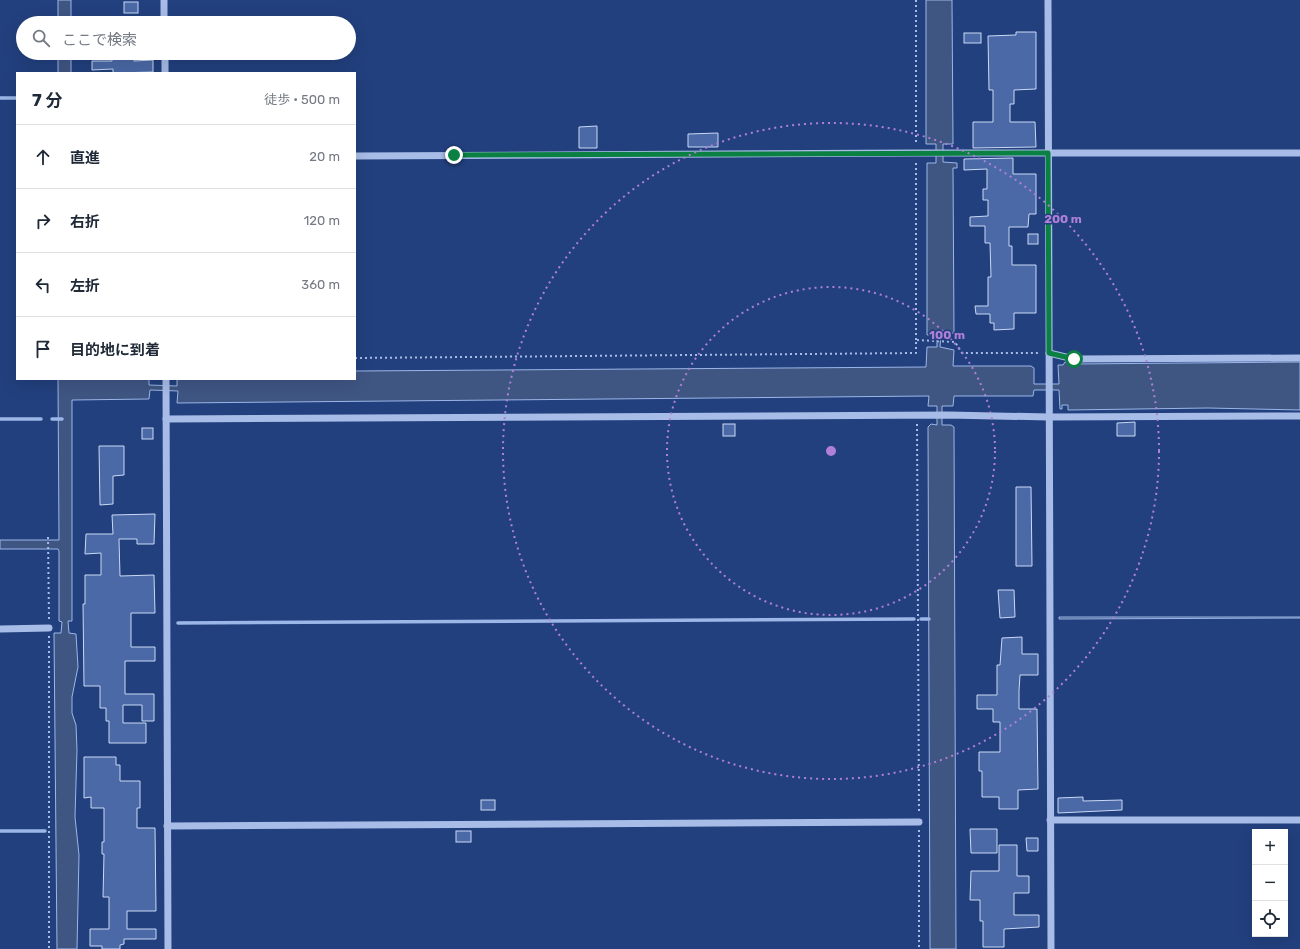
<!DOCTYPE html>
<html lang="ja">
<meta charset="utf-8">
<style>
:root{--surface:#fff;--page:#f6f6f7;--text:#1f2937;--muted:#747a83;--line:#e0e1e3}
body{margin:0;font-family:Rubik,"Noto Sans JP",sans-serif;background:var(--page);color:var(--text)}
.controls{position:absolute;right:12px;bottom:12px;display:grid;overflow:hidden;border-radius:0px;box-shadow:0 4px 16px #0002}
.controls button{width:36px;height:36px;display:grid;place-items:center;padding:0;border:0;border-bottom:1px solid var(--line);background:var(--surface);color:var(--text);font:20px sans-serif}
.stop{position:absolute;width:12px;height:12px;margin:-9px;border:3px solid #0b8043;border-radius:50%;background:#fff}
.stop.end{background:#0b8043;border-color:#fff;box-shadow:0 1px 4px #0008}
.list{margin:0;padding:0;list-style:none}
h2{display:flex;justify-content:space-between;align-items:center;height:52px;margin:0;padding:0 16px;font-size:17px}
h2 small{font-size:13px;font-weight:400;color:var(--muted)}
.list li{display:grid;grid-template-columns:26px 1fr auto;gap:12px;align-items:center;box-sizing:border-box;height:64px;padding:0 16px;border-top:1px solid var(--line)}
.list b{display:block;font-size:15px;white-space:nowrap}
.list em{font-size:13px;font-style:normal;color:var(--muted)}
.icon{flex:none;width:22px;height:22px;fill:none;stroke:currentColor;stroke-width:2;stroke-linecap:round;stroke-linejoin:round}
.map{position:relative;flex:none;width:1300px;height:949px;overflow:hidden}
.search{position:absolute;background:var(--surface);box-shadow:0 4px 16px #0002;left:16px;top:16px;width:340px;height:44px;display:flex;align-items:center;gap:10px;box-sizing:border-box;padding:0 14px;border-radius:22px;color:var(--muted);font-size:15px}
.panel{position:absolute;background:var(--surface);box-shadow:0 4px 16px #0002;left:16px;top:72px;width:340px;height:308px;border-radius:0px}
.map>svg:first-child{display:block}
</style>
<div class="map">
<svg width="1300" height="949" viewBox="0 0 1300 949">
<rect width="100%" height="100%" fill="#22407e"/>
<g fill="#3f5683" stroke="#9bb6e7">
<rect x="58" y="0" width="13" height="23"/>
<path d="M926,0H952L953,144H943V162L957,163V168H953L954,333L941,334L940,347L954,350L953,366H1031L1034,368V384H1059L1058,365H1063L1065,362L1073,364L1300,362V410L1208,408L1068,410V405H1062V409H1060L1059,390H1034L1033,396H954L953,406H942V425H951L954,427L956,949H930L928,427L931,424L937,425V406H928L929,396L177,403L178,391L150,390L149,399L72,400V621H68L69,633L76,634L78,667L72,697V713L76,725L77,750L75,817L79,855L77,949H57L54,633H61L62,622L59,621V551L58,549H0V540H59L58,379H149V385L177,386V379H355V371L926,367L927,347H937V334L927,335V163H936V144H926Z"/>
<rect x="58" y="53" width="13" height="20"/>
<path d="M1059,617H1300V618L1059,619Z"/>
</g>
<g fill="none" stroke-linecap="round" stroke-linejoin="round">
<g stroke="#9bb6e7" stroke-width="3.5">
<path d="M0,98H17"/>
<path d="M0,419H41"/>
<path d="M52,419H62"/>
<path d="M921,619H929"/>
<path d="M178,623L914,619"/>
<path d="M0,831H45"/>
</g>
</g>
<g fill="#4b69a7" stroke="#cad9f5">
<rect x="124" y="2" width="14" height="11"/>
<path d="M1016,32H1036V89L1014,90V104H1010V122H1035L1036,147L973,148V122H993V90H989L988,36L1016,35Z"/>
<rect x="964" y="33" width="17" height="10"/>
<path d="M112,53H134V61L153,60V72L113,73V69L92,70V61H112Z"/>
<path d="M597,126V148H579V127Z"/>
<path d="M718,133V147H688V134Z"/>
<path d="M1013,158V174H1036V214H1029L1028,227H1009V246H1012V265H1036V313H1014V329L994,330V323H990V314H976L975,306H988V277H991L990,243H985V226H970V217L988,216V200H983V189H987V169L964,170V159Z"/>
<rect x="1028" y="234" width="10" height="10"/>
<path d="M1135,422V436H1117V423Z"/>
<rect x="723" y="424" width="12" height="12"/>
<rect x="142" y="428" width="11" height="11"/>
<path d="M99,446H124V475L113,476V504L100,505Z"/>
<path d="M1016,487H1031L1032,566H1016Z"/>
<path d="M155,514L154,544H137V539H119L120,576L154,575L155,613H131V647H155V661H125V694H154V721H142V705H123V723H146V743H109V721H106V708H100V686H84L83,604H85V575H101V553L85,554L86,534H113L112,515Z"/>
<path d="M998,590H1014L1015,617L1000,618Z"/>
<path d="M1022,637V654H1038V675H1020L1019,691V709H1037L1038,789L1018,790V809H999V797H982V771H979V752H1000V722H993V709H977V695H997V665H1000L1002,638Z"/>
<path d="M84,757H116V765H120V781H140V808H137V828H155L156,911H127V929H156V939H124V944L120,945V949H102V946H90V929H109V897H103L104,854H102V842H104V808H91V797L84,798Z"/>
<path d="M1083,797V801L1122,800V810L1058,813V798Z"/>
<rect x="481" y="800" width="14" height="10"/>
<path d="M970,829H997V853H971Z"/>
<rect x="456" y="831" width="15" height="11"/>
<path d="M1026,838H1038V851H1027Z"/>
<path d="M999,845H1017V876H1029V893H1014V915H1039V927L1004,929V947H983V921H980V900H970L971,871H999Z"/>
</g>
<g fill="none" stroke-linecap="round" stroke-linejoin="round">
<g stroke="#a7bce6" stroke-width="2" stroke-dasharray="2 3" stroke-linecap="butt">
<path d="M916,0V145"/>
<path d="M916,340V161"/>
<path d="M355,358L916,353V340L955,342L962,353H1040"/>
<path d="M917,424L919,814"/>
<path d="M48,537L49,620"/>
<path d="M49,636V949"/>
<path d="M919,830V949"/>
</g>
<g stroke="#a7bce6" stroke-width="7">
<path d="M164,0V23"/>
<path d="M1048,0L1051,949"/>
<path d="M165,53V73"/>
<path d="M355,156L916,153H1300"/>
<path d="M1049,353L1074,359L1300,358"/>
<path d="M166,379L168,949"/>
<path d="M166,419L948,415L1049,417L1300,416"/>
<path d="M0,629L49,628"/>
<path d="M1050,820H1300"/>
<path d="M167,826L919,822"/>
</g>
</g>
<g fill="none" stroke-linecap="round" stroke-linejoin="round">
<path stroke="#0b8043" stroke-width="5" d="M454,155L1048,153L1049,353L1074,359"/>
</g>
<g fill="none" stroke="#b080d9" stroke-width="2" stroke-dasharray="2 4">
<circle cx="831" cy="451" r="164"/>
<circle cx="831" cy="451" r="328"/>
</g>
<circle cx="831" cy="451" r="6" fill="#b080d9" stroke="#22407e" stroke-width="2"/>
<g font-size="12" text-anchor="middle" font-weight="bold" fill="#b080d9" stroke="#22407e" stroke-width="3" stroke-linejoin="round" paint-order="stroke">
<text x="1063" y="223">200 m</text>
<text x="947" y="339">100 m</text>
</g>
</svg>
<div class="controls">
<button>+</button>
<button>−</button>
<button><svg class="icon" aria-label="locate" viewBox="0 0 24 24"><circle cx="12" cy="12" r="6"/><path d="M12 2v4M12 18v4M2 12h4M18 12h4"/></svg></button>
</div>
<div class="stop" style="left:1074px;top:359px"></div>
<div class="stop end" style="left:454px;top:155px"></div>
<div class="search"><svg class="icon" aria-label="search" viewBox="0 0 24 24"><circle cx="10" cy="10" r="6"/><path d="M15 15l6 6"/></svg>ここで検索</div>
<section class="panel">
<h2>7 分<small>徒歩 · 500 m</small></h2>
<ul class="list">
<li><svg class="icon" aria-label="ahead" viewBox="0 0 24 24"><path d="M12 20V5M6 11l6-6 6 6"/></svg><div><b>直進</b></div><em>20 m</em></li>
<li><svg class="icon" aria-label="right" viewBox="0 0 24 24"><path d="M7 20v-9h11M14 6l5 5-5 5"/></svg><div><b>右折</b></div><em>120 m</em></li>
<li><svg class="icon" aria-label="left" viewBox="0 0 24 24"><path d="M17 20v-9H6M10 6l-5 5 5 5"/></svg><div><b>左折</b></div><em>360 m</em></li>
<li><svg class="icon" aria-label="arrive" viewBox="0 0 24 24"><path d="M6 21V4h12l-3 4 3 4H6"/></svg><div><b>目的地に到着</b></div></li>
</ul>
</section>
</div>
